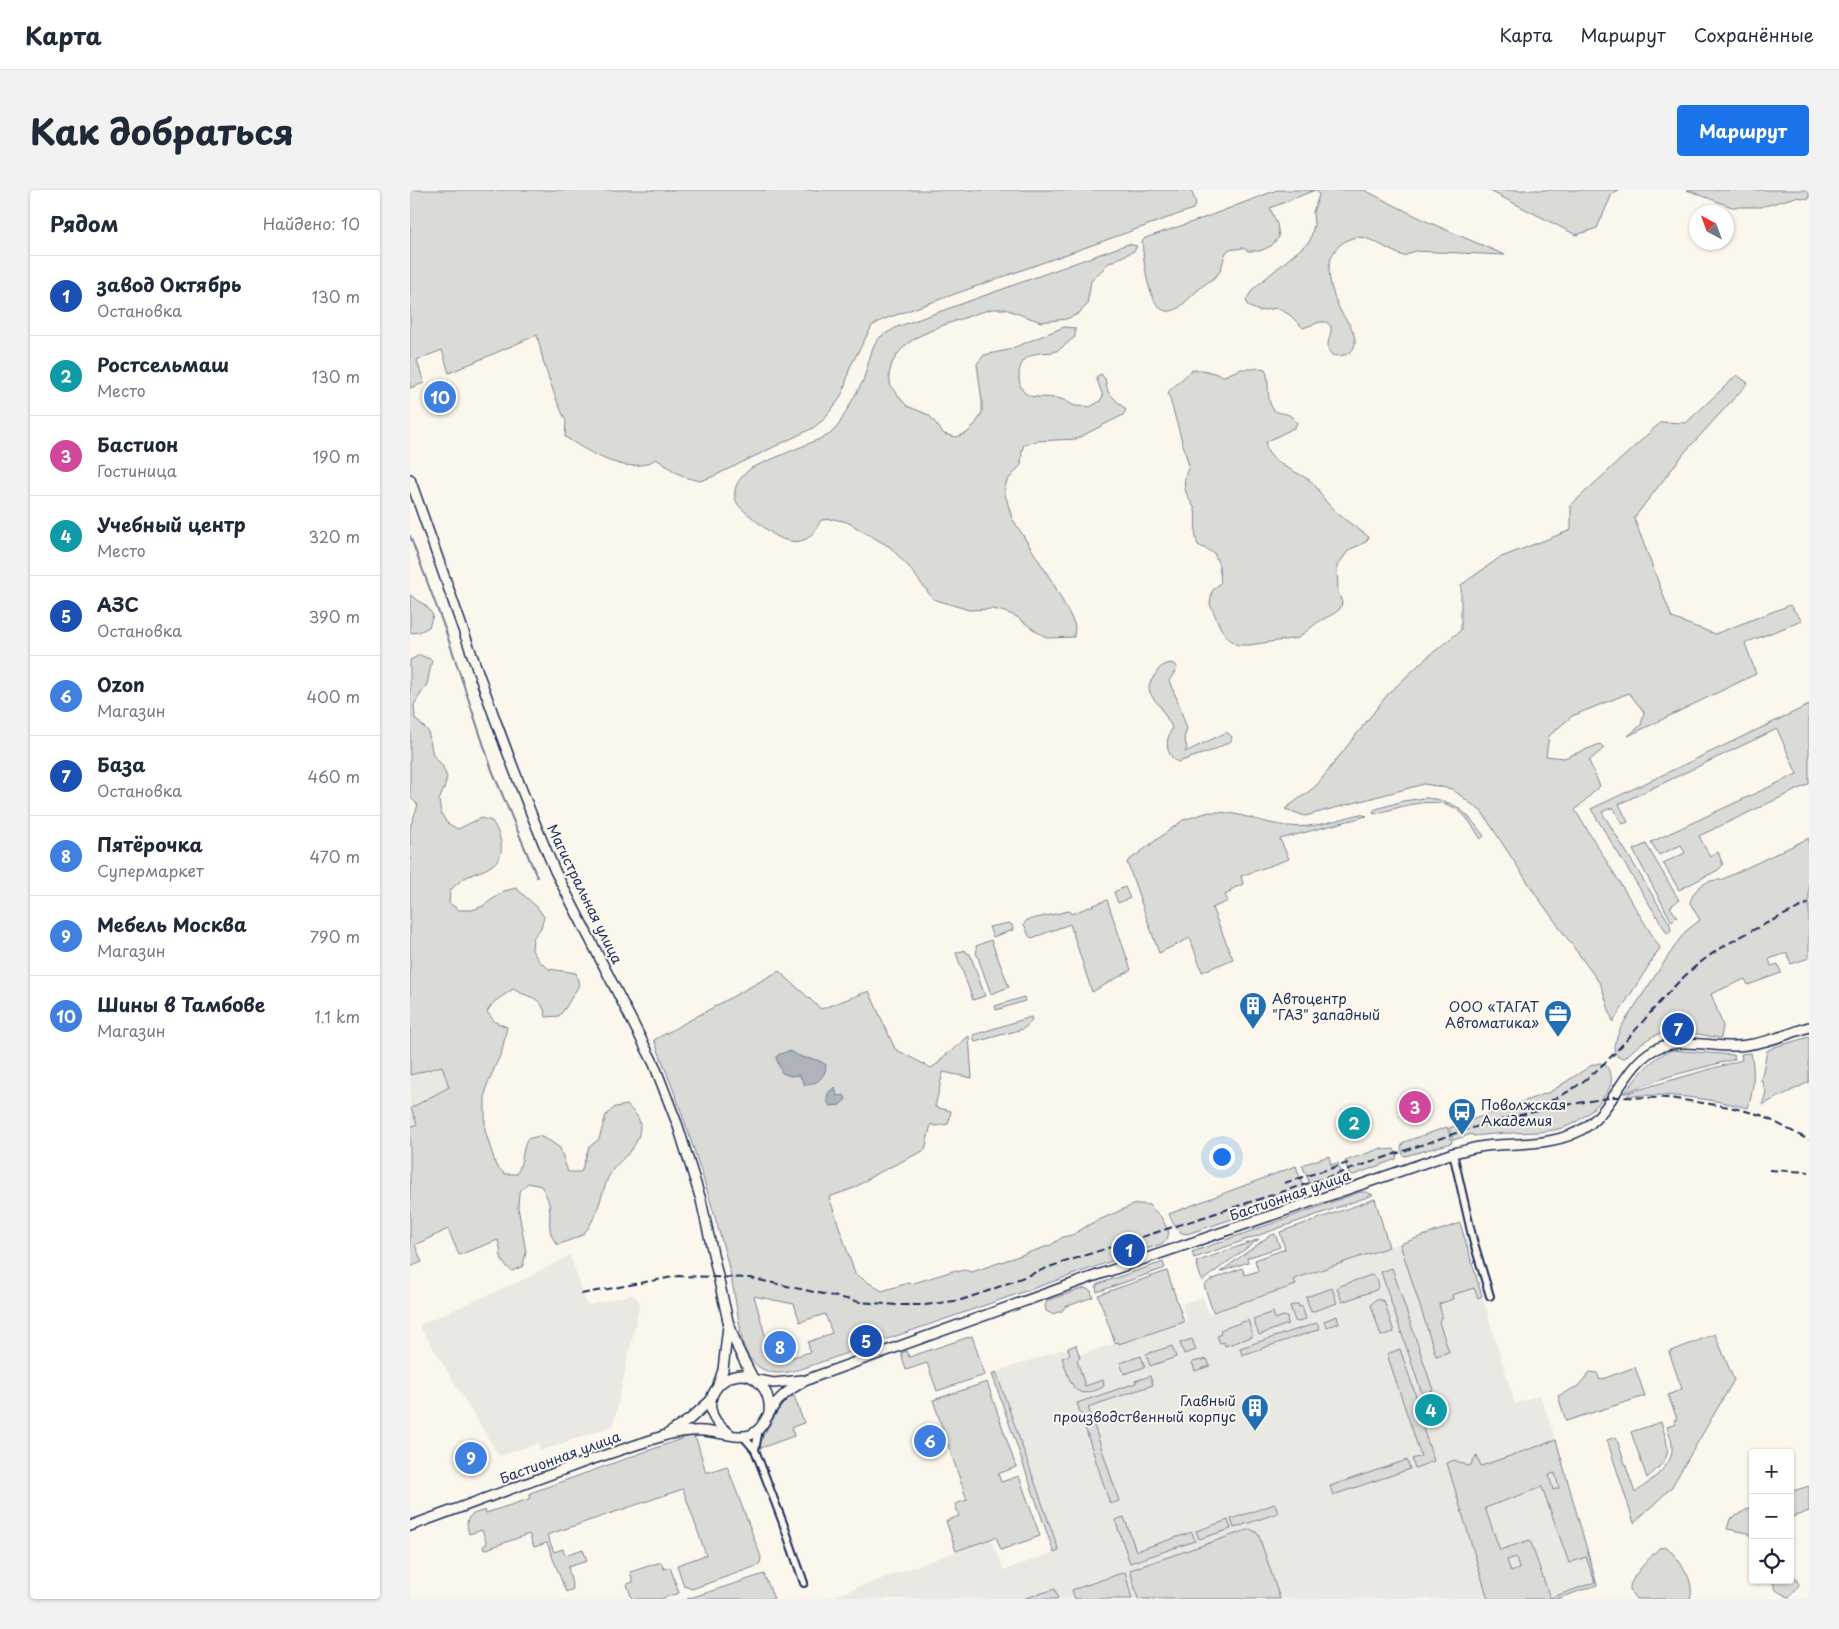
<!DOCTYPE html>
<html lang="ru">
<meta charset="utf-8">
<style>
:root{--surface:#fff;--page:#f2f2f3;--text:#1f2937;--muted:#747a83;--line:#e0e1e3;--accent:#1a73e8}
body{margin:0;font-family:"Playpen Sans",sans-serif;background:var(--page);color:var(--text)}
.controls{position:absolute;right:15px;bottom:15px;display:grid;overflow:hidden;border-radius:5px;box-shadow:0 1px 4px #0004}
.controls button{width:45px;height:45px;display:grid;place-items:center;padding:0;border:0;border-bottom:1px solid var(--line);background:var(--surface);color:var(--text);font:25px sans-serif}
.compass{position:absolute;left:1279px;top:15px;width:45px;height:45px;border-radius:50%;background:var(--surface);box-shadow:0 1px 4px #0004;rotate:319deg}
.you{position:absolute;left:811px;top:966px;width:18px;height:18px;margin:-12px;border:4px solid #fff;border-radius:50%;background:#1a73e8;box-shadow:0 0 0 8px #1a73e833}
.badge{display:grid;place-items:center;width:32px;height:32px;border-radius:50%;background:var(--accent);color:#fff;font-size:16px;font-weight:700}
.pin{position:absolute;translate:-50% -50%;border:2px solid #fff;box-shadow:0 1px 5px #0006}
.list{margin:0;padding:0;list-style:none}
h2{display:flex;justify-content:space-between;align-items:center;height:65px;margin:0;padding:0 20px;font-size:21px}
h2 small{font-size:16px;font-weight:400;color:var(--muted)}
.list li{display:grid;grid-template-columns:32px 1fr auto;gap:15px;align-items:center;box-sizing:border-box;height:80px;padding:0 20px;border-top:1px solid var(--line)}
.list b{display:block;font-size:19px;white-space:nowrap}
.list p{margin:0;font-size:16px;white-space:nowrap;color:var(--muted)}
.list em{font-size:16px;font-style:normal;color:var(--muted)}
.icon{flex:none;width:28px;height:28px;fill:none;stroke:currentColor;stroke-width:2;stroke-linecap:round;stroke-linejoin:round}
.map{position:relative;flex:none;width:1399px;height:1409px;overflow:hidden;border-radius:5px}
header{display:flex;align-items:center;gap:30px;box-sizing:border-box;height:70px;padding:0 25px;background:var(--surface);border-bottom:1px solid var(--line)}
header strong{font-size:24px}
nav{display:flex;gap:28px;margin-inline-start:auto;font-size:18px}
.intro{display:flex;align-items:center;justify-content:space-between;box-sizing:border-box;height:120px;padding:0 30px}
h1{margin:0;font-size:35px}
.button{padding:12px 22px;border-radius:5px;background:var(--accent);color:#fff;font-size:18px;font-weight:700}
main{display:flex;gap:30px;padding:0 30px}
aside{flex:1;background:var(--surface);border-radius:5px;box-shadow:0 1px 4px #0004}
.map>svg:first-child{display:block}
</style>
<header>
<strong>Карта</strong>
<nav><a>Карта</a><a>Маршрут</a><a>Сохранённые</a></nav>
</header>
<div class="intro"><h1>Как добраться</h1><a class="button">Маршрут</a></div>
<main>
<aside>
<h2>Рядом<small>Найдено: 10</small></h2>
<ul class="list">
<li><span class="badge" style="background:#1a4fb4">1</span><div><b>завод Октябрь</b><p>Остановка</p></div><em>130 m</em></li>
<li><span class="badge" style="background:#0f9aa8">2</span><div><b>Ростсельмаш</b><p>Место</p></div><em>130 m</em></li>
<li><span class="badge" style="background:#d1479c">3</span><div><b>Бастион</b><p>Гостиница</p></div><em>190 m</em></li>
<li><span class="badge" style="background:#0f9aa8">4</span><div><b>Учебный центр</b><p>Место</p></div><em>320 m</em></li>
<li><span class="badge" style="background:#1a4fb4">5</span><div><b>АЗС</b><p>Остановка</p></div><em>390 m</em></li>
<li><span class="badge" style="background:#3f7fe0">6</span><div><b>Ozon</b><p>Магазин</p></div><em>400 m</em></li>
<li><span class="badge" style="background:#1a4fb4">7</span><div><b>База</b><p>Остановка</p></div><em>460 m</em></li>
<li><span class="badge" style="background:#3f7fe0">8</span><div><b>Пятёрочка</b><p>Супермаркет</p></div><em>470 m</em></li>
<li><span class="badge" style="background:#3f7fe0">9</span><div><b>Мебель Москва</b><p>Магазин</p></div><em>790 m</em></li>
<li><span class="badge" style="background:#3f7fe0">10</span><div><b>Шины в Тамбове</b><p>Магазин</p></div><em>1.1 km</em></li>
</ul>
</aside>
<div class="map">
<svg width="1399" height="1409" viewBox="0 0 1399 1409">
<rect width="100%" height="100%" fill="#fbf7ec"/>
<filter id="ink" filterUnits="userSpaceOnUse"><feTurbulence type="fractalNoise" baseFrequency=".02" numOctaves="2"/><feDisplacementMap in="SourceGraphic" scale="10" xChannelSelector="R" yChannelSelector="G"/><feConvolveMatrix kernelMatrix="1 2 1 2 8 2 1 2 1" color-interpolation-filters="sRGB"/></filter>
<g filter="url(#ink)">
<g fill="#eae8e2">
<path d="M33,876L39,898L7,935L0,937V885Z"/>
<path d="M1050,1033L1105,1214L1130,1205L1146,1250L1187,1395L1146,1409H416L581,1349L594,1380L649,1361L586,1182L666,1155L670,1165L708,1152L709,1153L777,1131L772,1114L793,1107L799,1124L886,1095L884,1089Z"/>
<path d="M160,1065L177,1115L222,1105L226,1107L230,1113L203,1236L130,1261L128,1253L89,1266L9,1135L117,1088Z"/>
</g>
<g fill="#dadad7" stroke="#7a849a" fill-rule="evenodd">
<path d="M0,0H781L786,13L783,19L472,130L462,136L440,177L434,200L428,211L413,230L403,238L302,287L290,291L278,288L267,283L246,269C243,271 239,273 235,274C209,282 176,260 155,247L156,231L146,209L134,174L127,145L39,183L32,160L9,169L7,170L14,193L0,198Z"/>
<path d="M867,0H905L860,18L867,34L869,47L861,56L850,61H838L833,58L818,60C812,67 814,76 808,84C802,91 793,94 787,101C781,106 776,112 770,117C738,139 734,69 732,52L735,48L791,29Z"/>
<path d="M906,0H954L1018,32L1095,65L1005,61L994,66C980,62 962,47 948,47C942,47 932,52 928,57C911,73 922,104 931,122C935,129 942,136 944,145C949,161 936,168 922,165C913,155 922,148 921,136L916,132H910L893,138L880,125L867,118L849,121L838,116L836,110L843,99L900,51L904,35L903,22L909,5Z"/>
<path d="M1078,0H1209L1202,4L1187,38L1166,45Z"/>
<path d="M1277,0H1399V9L1386,7L1351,17H1322Z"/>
<path d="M718,54L727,56L724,61L699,73L681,91L677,115L668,124L656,129L631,132L595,119H582L568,123L531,136L509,146L498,153L489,162L482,173L479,185L481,197L497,216L519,225L534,244L546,247L557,243L566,233L572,223V211L567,174L574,165L598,160L654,137L665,138V147C659,151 653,158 646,161C638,164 629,161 620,166C613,170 609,176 609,185C609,215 631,204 651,209C656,210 660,214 665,216C670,217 674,215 680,217L690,211L693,206L686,187L691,184L695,189L698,202L716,220L713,225L666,249L627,251L614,255L612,261L611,275L597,291L595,297V304L602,328L643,393L660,425L665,436L664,447L638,448L627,442L607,427L595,422L583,419L559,420L523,409L499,377L480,357L437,332L424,329L411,330C407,337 402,347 394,350C374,357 356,339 343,328C336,322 327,317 325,308C323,294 332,286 341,278L419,245L428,236L453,191L463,157L470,147L487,137Z"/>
<path d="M849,178L855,179C861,191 855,209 863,219C869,226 878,219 887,233L884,238L856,252C854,273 890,281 903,293C909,300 913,309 919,315C931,328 946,337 959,347L956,352L939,360L927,376L928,401L932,413L930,419L925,423L908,432L888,448L839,455H827L817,447L810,437L800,414L802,401L811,392L809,375L804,363L788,355C783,343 787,331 785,320C784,316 781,312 779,309C772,296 774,288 779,276L758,202L782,180H793L814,186L831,179H843Z"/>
<path d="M1327,185L1338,193L1275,262L1224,328L1262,428L1305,444L1380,415L1392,431L1335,453L1346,484L1218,546L1231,535L1234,522L1219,503L1162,526L1139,546L1136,566L1154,568L1190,554L1194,558L1179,571L1190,596L1165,620L1250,758L1203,832L1191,795L1126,705L1072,622L1042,599L1014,594L895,626L875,619L906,596L978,504L1015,469L1051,440V395L1089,368L1161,340V315L1251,232L1276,233Z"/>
<path d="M0,405L16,416L23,425L19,437L9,442L0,443Z"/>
<path d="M10,465L22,470L17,494L4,515L5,528L18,541L23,565L32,575L37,587L34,599L29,610L31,623L37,633L48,639L71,628L82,631C91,645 98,665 81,676C74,681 66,682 59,686C51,689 46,695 40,701L39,713L49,720H62L73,716L94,701L106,698L127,717L134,727L131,738L123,748L122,760L129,771L139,779L166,783L169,795L156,817L149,826L136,827C131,804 121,810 103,799C91,808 84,809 77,822L85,832L97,837L92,861L77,895L75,907V940L86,976L95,984H107C113,972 112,961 117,949L129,946L140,951L150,958L158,982H171L179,957L189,949L196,925L205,917L217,915C223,921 231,928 230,937C228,964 207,968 198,988C191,1005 186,1032 173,1044C168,1048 154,1052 148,1055C135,1042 142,1030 139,1014C138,1008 134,1001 131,996L118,993L109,1002L108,1017L116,1062L113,1076L102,1081C87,1070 93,1066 88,1050L49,1065L38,1039L5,1055L12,1072L0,1077V937L7,934L1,918L39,897L32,876L0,885V637L8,615L0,607V470Z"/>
<path d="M760,473L766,475L767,478L759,491L767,509L777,539L774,548L777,557L775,562L815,543H818L822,547L821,551L804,560L768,572C755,565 755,550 762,539L761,535C758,530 754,524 751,518C744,508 733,500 743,488C749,479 748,477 760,473Z"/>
<path d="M1399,515V594L1289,646L1300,667L1308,662L1313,675L1308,680L1269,700L1253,673L1275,663L1271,655L1249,665L1241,652L1387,584L1367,539L1209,614L1218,632L1212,634L1203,617L1192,622L1260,734L1261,742L1257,743L1181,619Z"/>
<path d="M1015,608C1046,610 1056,622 1074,646L1071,649C1064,639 1056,624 1045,618C1020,605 989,618 964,624L963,621L966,619L993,611Z"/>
<path d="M799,622C830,621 849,633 878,636C902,639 927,630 950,624L957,626L870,649L879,669L831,686L833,694L820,700L821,702L815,705L818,711L802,718L823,769L792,782L780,748L749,763L717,672L773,630Z"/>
<path d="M1399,648V768L1381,774L1377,763L1359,769L1361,776L1368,774L1371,783L1338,795L1335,789L1301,804L1313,836L1311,848C1266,841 1250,832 1215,868L1208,867L1205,863L1204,855L1211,837L1269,750L1276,741L1290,730L1280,713C1283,698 1297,689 1311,690Z"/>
<path d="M1236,654L1269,710L1260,717L1267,727L1262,732L1223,660Z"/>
<path d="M715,697L720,708L708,713L704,702Z"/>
<path d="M697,710L721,780L682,802L660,734L622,748L619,746L614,734L617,730L659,721L661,724Z"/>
<path d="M599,733L602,735L603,740L583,747L579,737Z"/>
<path d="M581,750L599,797L581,804L566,762L567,761L566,756Z"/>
<path d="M555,760L557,763L560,764L575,806L563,810L546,763Z"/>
<path d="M369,781L411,819L459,801L485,859L521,878L530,872L531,869L559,846L562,888L533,882L525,917L541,921L538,934L525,936L521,934L515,960L466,984L444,998L419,1007L445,1084L472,1101L498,1093L501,1094L546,1080L547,1082L554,1080L562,1082L641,1055L653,1047L662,1045L682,1033L723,1015L731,1014L739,1015L751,1027L759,1042L757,1050L751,1054L397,1177C374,1184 356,1189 339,1167C331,1156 331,1139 328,1126C325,1108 322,1089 317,1070C297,995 273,922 244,850ZM344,1106L384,1114L390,1132L415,1124L422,1143L398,1152L400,1162L363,1173Z"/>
<path d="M614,807L615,811L586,820L585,816Z"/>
<path d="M621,827L622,831L613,839L565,852L563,845Z"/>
<path d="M1399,847V892L1352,915L1356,902L1351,890L1357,861L1364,857Z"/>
<path d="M1261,860L1324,865L1325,869L1260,886L1224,899L1214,904C1228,886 1240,869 1261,860Z"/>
<path d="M1341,863C1345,882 1344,899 1338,918C1298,908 1258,903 1217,906L1220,902L1332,870L1331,864Z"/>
<path d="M1189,873L1195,874C1204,887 1203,893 1195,905C1185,919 1169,933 1152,938C1136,943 1118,942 1102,943C1089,943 1076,945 1063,946L1062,944L1043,950L1039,938L1140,902L1182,875Z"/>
<path d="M1037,937L1042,953L995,966L993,965L991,957L994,952Z"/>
<path d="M972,958L973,960L984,959L987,965L986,969L944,985L939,984L935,971Z"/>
<path d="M919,966L921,975L928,973L932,988L929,992L903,1001L892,975Z"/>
<path d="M886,976L894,1000V1003L891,1006L777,1044C766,1043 763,1033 759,1024Z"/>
<path d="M950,1002H956L963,1005L784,1068L782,1062Z"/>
<path d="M965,1009L979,1057L884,1089L886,1095L803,1122L794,1095L801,1090L832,1078L835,1085L848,1081L845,1070L875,1059L870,1042Z"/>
<path d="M1050,1033L1072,1106L1068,1108L1064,1098L1042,1105L1043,1109L1029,1114L1032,1125L1029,1132L1039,1162L1026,1166L990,1054Z"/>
<path d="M865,1044L870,1057L837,1068L838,1072L810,1082L859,1046Z"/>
<path d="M849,1049L792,1091L786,1072Z"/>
<path d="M753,1072L755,1078L687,1102L686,1097L688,1094Z"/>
<path d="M982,1078L1023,1200L1012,1204L971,1082Z"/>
<path d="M757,1081L774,1132L709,1154L708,1152L705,1153L688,1105Z"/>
<path d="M961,1085C968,1088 971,1094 966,1100L932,1112L927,1097Z"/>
<path d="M675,1098L681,1101L683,1107L655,1117L652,1121L642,1124L636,1121L635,1115L638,1110Z"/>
<path d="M922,1098L927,1113L901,1122L896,1107Z"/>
<path d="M966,1109L974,1111L984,1142L971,1146L961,1115Z"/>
<path d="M888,1114L889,1117L892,1116L896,1129L888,1132L885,1131L880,1116Z"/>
<path d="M863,1122L865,1129L873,1126L877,1127L878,1134L849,1145L843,1129Z"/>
<path d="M927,1126L929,1133L916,1137L914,1131Z"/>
<path d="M838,1130L842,1143V1147L815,1156L814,1152L810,1153L807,1146L811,1144L810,1140Z"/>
<path d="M907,1133L910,1139L832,1165L830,1158Z"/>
<path d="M1305,1144L1324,1190L1261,1298L1224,1333L1197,1250L1206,1247L1225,1303C1238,1292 1264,1276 1262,1257C1262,1250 1259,1243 1257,1237L1266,1234L1264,1230L1267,1229L1258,1205L1272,1199L1259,1162Z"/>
<path d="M562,1146L575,1185L527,1201L517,1173L496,1180L491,1163L497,1161L499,1167Z"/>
<path d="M782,1149L786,1160L774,1164L770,1153Z"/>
<path d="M666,1155L670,1168L667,1170L675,1196L693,1190L694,1196C690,1199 685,1201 679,1202C661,1208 657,1180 652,1168L660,1165L658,1158Z"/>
<path d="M762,1156L766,1167L740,1176L736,1164Z"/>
<path d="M990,1159L1010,1218L1007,1220L1024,1271L1005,1278L1002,1269L1011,1266L977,1164Z"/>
<path d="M731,1166L735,1177L714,1184L710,1173Z"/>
<path d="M797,1169L800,1176L785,1181L782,1172Z"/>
<path d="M1225,1177L1235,1206L1156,1231L1148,1206L1168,1196L1180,1182L1187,1183L1190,1190Z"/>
<path d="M586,1182L649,1361L644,1363L582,1184Z"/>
<path d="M740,1186L743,1195L678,1217L709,1311L700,1314L667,1213L726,1193L725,1191Z"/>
<path d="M577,1192L606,1277L588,1284L591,1292L609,1286L630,1346L591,1360L586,1347L546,1361L536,1331L549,1326L545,1314L557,1310L523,1210Z"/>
<path d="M384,1206L394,1233L382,1237L384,1246L351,1258L349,1253L375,1209Z"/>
<path d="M1251,1232C1260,1262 1263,1266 1237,1288L1221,1242Z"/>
<path d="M282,1245L287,1251L296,1283L317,1276L351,1367L350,1373L347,1376L282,1399L274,1396L267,1375L296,1365L273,1299L137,1345L144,1362L153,1359L155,1365L173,1359L177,1371L158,1377L163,1399L156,1402L137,1353L124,1357L119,1344L74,1360L73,1356L77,1354L72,1340L59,1344C54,1326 59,1325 75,1320L76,1323L119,1309L120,1303Z"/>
<path d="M1146,1250L1187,1395L1146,1409H1078L1037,1273L1044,1270L1058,1276L1061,1275L1063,1270L1067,1266L1071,1276ZM1145,1283L1149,1298L1143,1300L1139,1285ZM1132,1297L1159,1373L1176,1367L1185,1392L1140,1408L1120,1350L1090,1360L1075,1318ZM1106,1367L1109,1379L1101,1382L1097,1370Z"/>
<path d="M997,1270L1000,1279L923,1305L920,1296Z"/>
<path d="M1399,1296V1321L1380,1328V1302Z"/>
<path d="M865,1314L868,1323L824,1338L821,1329Z"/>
<path d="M1343,1316V1350L1338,1343L1317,1339L1320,1329Z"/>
<path d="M714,1327L726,1361L782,1342L785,1351L720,1373L705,1330Z"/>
<path d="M818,1330L821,1339L789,1349L786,1341Z"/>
<path d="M840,1339L846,1342L849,1346L870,1409H728L720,1380Z"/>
<path d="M1257,1357C1269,1370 1286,1390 1280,1409H1226C1223,1405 1220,1402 1220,1398C1220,1387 1242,1366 1249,1358Z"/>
<path d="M251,1372L254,1379L260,1377L269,1403L250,1409H222L217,1394L223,1392L220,1382Z"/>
<path d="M1380,1377L1389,1395L1379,1408L1366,1400L1362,1390H1380Z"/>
<path d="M715,1382L722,1409H665L662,1400Z"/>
<path d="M354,1384L364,1409H277Z"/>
<path d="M645,1399L648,1409H613Z"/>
</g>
<g fill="#afb3bb" stroke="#747e96">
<path d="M378,861C383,862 385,864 389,866C400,870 406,867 416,875C416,887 406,895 395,895L389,885L381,886L372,883L366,868L368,865Z"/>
<path d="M425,897L427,906L434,905L436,909L430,915L420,916C414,908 418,901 425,897Z"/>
</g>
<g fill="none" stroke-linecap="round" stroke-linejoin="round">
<path stroke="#747e96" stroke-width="2" d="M0,346L35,439L82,580L127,687"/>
<defs>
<g id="street">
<path d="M1043,963L1063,1050L1080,1106"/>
<path d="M333,1246L345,1260L373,1333L394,1393"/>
<path d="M345,1260L349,1239"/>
</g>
<g id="secondary">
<path d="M0,289C47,420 90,553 145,681L244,874L268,936L291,1010L318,1131L328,1159L343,1188"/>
<path d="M347,1190L364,1193L392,1190"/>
<path d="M308,1195L313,1180L318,1136"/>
<path d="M319,1243C273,1213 325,1165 350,1194C358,1202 360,1211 359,1222"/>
<path d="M256,1245C269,1242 281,1240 294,1241C306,1242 329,1249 340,1245C353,1240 356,1226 364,1216C373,1203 390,1192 404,1187L679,1088L1043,963C1054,961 1065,957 1076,956C1109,953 1148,956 1176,937C1206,916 1216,870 1250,857C1274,848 1301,857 1326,856C1351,855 1375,845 1399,837"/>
<path d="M0,1336L177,1271L256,1245L280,1229L301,1210"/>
</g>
</defs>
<use href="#street" stroke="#1b2f5e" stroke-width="10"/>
<use href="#secondary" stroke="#1b2f5e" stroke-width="12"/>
<use href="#street" stroke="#fbf7ec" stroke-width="6"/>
<use href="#secondary" stroke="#fbf7ec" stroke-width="9"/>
<g stroke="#1b2f5e" stroke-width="2" stroke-dasharray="8 4" stroke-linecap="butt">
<path d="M1130,915C1195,892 1229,828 1277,784C1311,752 1358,733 1399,713"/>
<path d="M1359,980L1399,982"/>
<path d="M874,993L938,973"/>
<path d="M171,1104L268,1086L340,1088L450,1112L487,1115H515L551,1110L578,1101L642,1076L921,986L1049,942L1093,929L1150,916L1204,907L1259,908L1320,917L1351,925L1399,950"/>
</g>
</g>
</g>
<defs>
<symbol id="building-pin" viewBox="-11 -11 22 30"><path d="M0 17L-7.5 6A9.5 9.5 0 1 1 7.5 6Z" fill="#1f6fb2" stroke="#fbf7ec"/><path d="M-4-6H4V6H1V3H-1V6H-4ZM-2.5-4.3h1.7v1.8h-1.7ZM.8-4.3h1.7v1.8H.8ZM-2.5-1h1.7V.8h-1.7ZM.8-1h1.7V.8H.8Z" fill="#fff"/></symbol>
<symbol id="office-pin" viewBox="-11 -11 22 30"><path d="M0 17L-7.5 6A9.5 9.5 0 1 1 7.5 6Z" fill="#1f6fb2" stroke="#fbf7ec"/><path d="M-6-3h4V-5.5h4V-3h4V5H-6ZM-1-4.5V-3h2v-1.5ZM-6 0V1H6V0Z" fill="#fff"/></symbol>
<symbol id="bus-pin" viewBox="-11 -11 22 30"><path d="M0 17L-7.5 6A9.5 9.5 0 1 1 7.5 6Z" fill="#1f6fb2" stroke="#fbf7ec"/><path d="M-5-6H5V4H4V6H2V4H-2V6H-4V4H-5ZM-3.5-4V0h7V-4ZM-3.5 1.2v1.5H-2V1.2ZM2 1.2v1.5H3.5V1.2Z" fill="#fff"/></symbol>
</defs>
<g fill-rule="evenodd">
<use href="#building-pin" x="827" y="800" width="32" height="43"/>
<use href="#office-pin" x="1132" y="808" width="32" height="43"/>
<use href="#bus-pin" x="1036" y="906" width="32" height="43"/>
<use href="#building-pin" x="829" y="1202" width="32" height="43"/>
</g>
<g text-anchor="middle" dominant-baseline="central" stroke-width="4" stroke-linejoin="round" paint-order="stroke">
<g font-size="14" fill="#1b2f5e" stroke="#fbf7ec">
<text transform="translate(175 704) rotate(64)">Магистральная улица</text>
<text transform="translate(880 1005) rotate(-19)">Бастионная улица</text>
<text transform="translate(150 1267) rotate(-20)">Бастионная улица</text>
</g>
<g font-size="14" fill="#1b2f5e" stroke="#fbf7ec" text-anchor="start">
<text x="862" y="808">Автоцентр<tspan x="862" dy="16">"ГАЗ" западный</tspan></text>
<text x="1129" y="816" text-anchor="end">ООО «ТАГАТ<tspan x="1129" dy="16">Автоматика»</tspan></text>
<text x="1071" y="914">Поволжская<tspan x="1071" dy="16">Академия</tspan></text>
<text x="826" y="1210" text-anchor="end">Главный<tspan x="826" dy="16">производственный корпус</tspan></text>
</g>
</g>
</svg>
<div class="controls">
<button>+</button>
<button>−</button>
<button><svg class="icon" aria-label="locate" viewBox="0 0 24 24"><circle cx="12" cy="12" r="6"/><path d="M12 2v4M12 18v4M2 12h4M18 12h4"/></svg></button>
</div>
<svg class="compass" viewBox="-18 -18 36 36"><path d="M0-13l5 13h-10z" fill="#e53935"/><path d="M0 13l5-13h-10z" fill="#747a83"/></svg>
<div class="you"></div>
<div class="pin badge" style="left:719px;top:1060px;background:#1a4fb4">1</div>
<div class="pin badge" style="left:944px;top:933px;background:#0f9aa8">2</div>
<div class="pin badge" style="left:1005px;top:917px;background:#d1479c">3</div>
<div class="pin badge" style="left:1021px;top:1220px;background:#0f9aa8">4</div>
<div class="pin badge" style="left:456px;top:1151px;background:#1a4fb4">5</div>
<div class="pin badge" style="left:520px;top:1251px;background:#3f7fe0">6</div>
<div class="pin badge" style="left:1268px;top:839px;background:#1a4fb4">7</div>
<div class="pin badge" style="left:370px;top:1157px;background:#3f7fe0">8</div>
<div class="pin badge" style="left:61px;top:1268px;background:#3f7fe0">9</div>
<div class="pin badge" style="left:30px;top:207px;background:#3f7fe0">10</div>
</div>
</main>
